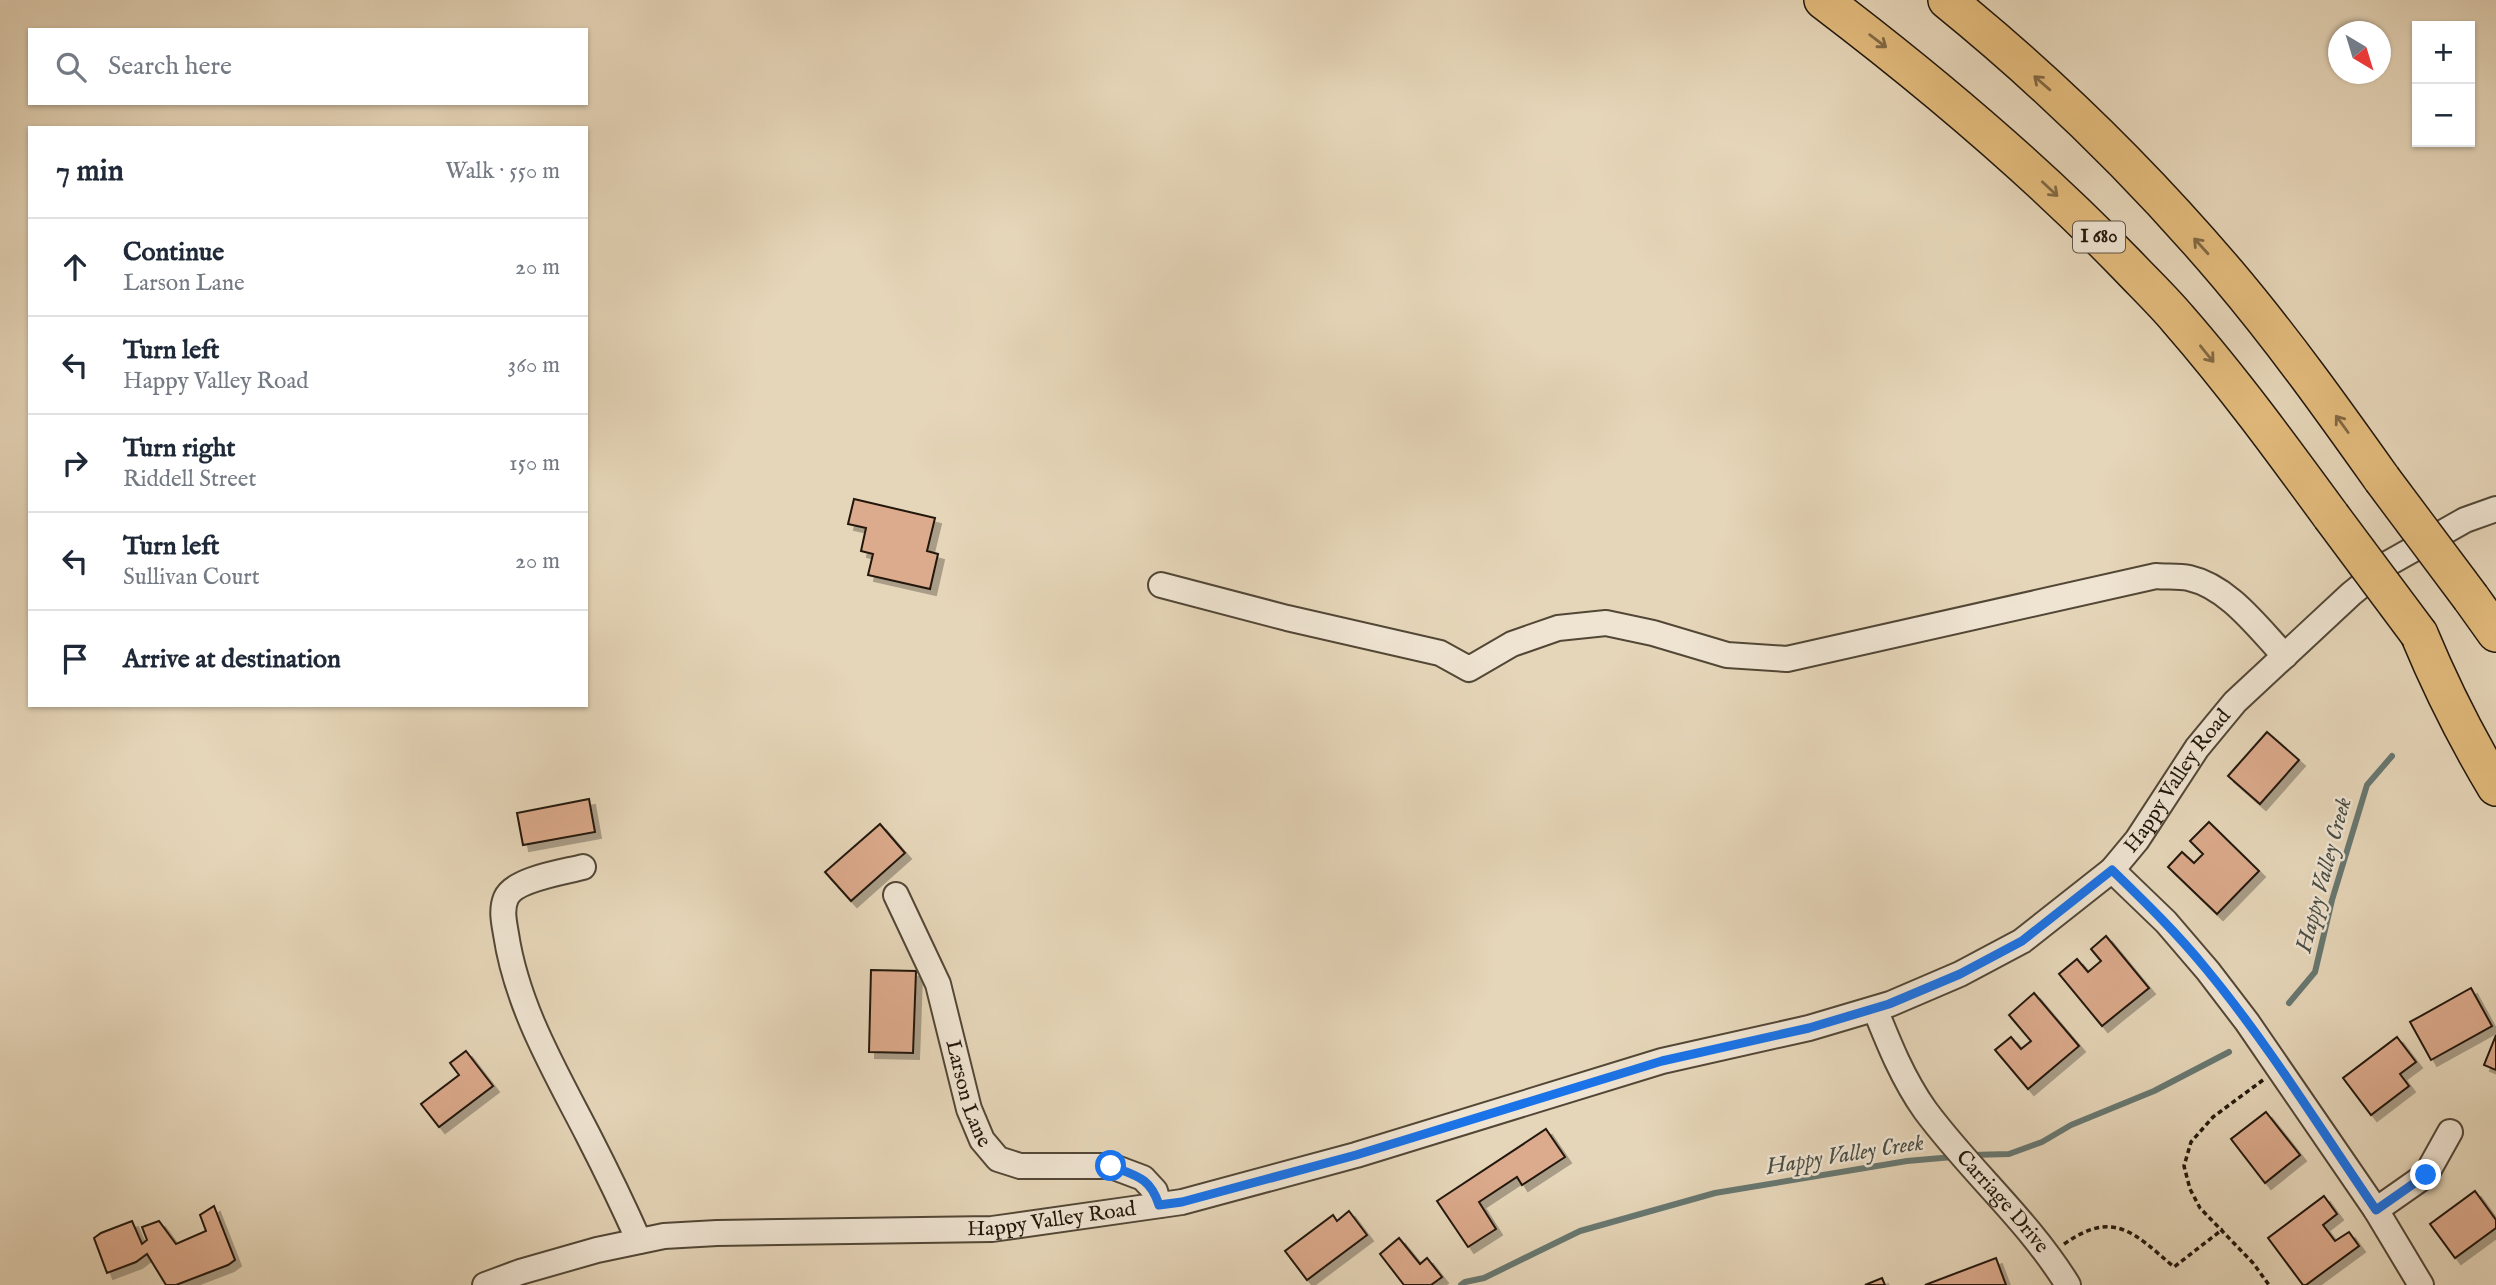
<!DOCTYPE html>
<meta charset="utf-8">
<style>
:root{--surface:#fff;--page:#f6f6f7;--text:#1f2937;--muted:#747a83;--line:#e0e1e3}
body{margin:0;font-family:"IM FELL English",serif;background:var(--page);color:var(--text)}
.controls{position:absolute;right:21px;top:21px;display:grid;overflow:hidden;border-radius:0px;box-shadow:0 2px 5px #0004}
.controls button{width:63px;height:63px;display:grid;place-items:center;padding:0;border:0;border-bottom:2px solid var(--line);background:var(--surface);color:var(--text);font:35px sans-serif}
.compass{position:absolute;left:2328px;top:21px;width:63px;height:63px;border-radius:50%;background:var(--surface);box-shadow:0 2px 5px #0004;rotate:142deg}
.stop{position:absolute;width:21px;height:21px;margin:-16px;border:5px solid #1a73e8;border-radius:50%;background:#fff}
.stop.end{background:#1a73e8;border-color:#fff;box-shadow:0 2px 7px #0008}
.list{margin:0;padding:0;list-style:none}
h2{display:flex;justify-content:space-between;align-items:center;height:91px;margin:0;padding:0 28px;font-size:30px}
h2 small{font-size:23px;font-weight:400;color:var(--muted)}
.list li{display:grid;grid-template-columns:46px 1fr auto;gap:21px;align-items:center;box-sizing:border-box;height:98px;padding:0 28px;border-top:2px solid var(--line)}
.list b{display:block;font-size:26px;white-space:nowrap}
.list p{margin:0;font-size:23px;white-space:nowrap;color:var(--muted)}
.list em{font-size:23px;font-style:normal;color:var(--muted)}
.icon{flex:none;width:38px;height:38px;fill:none;stroke:currentColor;stroke-width:2;stroke-linecap:round;stroke-linejoin:round}
.map{position:relative;flex:none;width:2496px;height:1285px;overflow:hidden}
.search{position:absolute;background:var(--surface);box-shadow:0 2px 5px #0004;left:28px;top:28px;width:560px;height:77px;display:flex;align-items:center;gap:18px;box-sizing:border-box;padding:0 24px;border-radius:0px;color:var(--muted);font-size:26px}
.panel{position:absolute;background:var(--surface);box-shadow:0 2px 5px #0004;left:28px;top:126px;width:560px;height:581px;border-radius:0px}
.map>svg:first-child{display:block}
</style>
<div class="map">
<svg width="2496" height="1285" viewBox="0 0 2496 1285">
<defs>
<filter id="shadow"><feDropShadow dx="6" dy="6" stdDeviation="0" flood-color="#0004"/></filter>
</defs>
<rect width="100%" height="100%" fill="#e6d6b9"/>
<filter id="stains"><feTurbulence type="fractalNoise" baseFrequency=".00286" numOctaves="4"/><feColorMatrix values="0 0 0 0 .2 0 0 0 0 .09 0 0 0 0 .02 0 0 0 .5 -.17"/></filter>
<radialGradient id="worn" r=".72"><stop offset=".6" stop-color="#630" stop-opacity="0"/><stop offset="1" stop-color="#630" stop-opacity=".3"/></radialGradient>
<g fill="none" stroke-linecap="round" stroke-linejoin="round">
<g stroke="#687871" stroke-width="6">
<path d="M2289,1003L2315,972L2332,900L2367,785L2392,756"/>
<path d="M1971,1155L2009,1154L2042,1142L2071,1125L2154,1091L2229,1052"/>
<path d="M1461,1285L1465,1282L1484,1278L1580,1231L1715,1193L1907,1161L1953,1157"/>
</g>
</g>
<g fill="#dcaa8c" stroke="#21170b" stroke-width="2" filter="url(#shadow)">
<path d="M854,499L935,518L927,551L938,554L930,589L868,575L873,554L861,551L866,528L848,524Z"/>
<path d="M2267,732L2299,760L2260,804L2228,776Z"/>
<path d="M589,799L595,832L523,845L517,813Z"/>
<path d="M2209,822L2259,871L2217,914L2168,867L2182,852L2194,863L2203,854L2190,841Z"/>
<path d="M880,824L905,853L851,901L825,872Z"/>
<path d="M2106,936L2149,988L2102,1026L2059,974L2077,959L2088,972L2101,961L2091,949Z"/>
<path d="M871,970L916,971L913,1053L869,1052Z"/>
<path d="M2471,988L2492,1026L2431,1060L2410,1022Z"/>
<path d="M2034,993L2079,1046L2028,1089L1995,1050L2011,1037L2021,1049L2031,1041L2009,1015Z"/>
<path d="M2496,1035V1070L2484,1065Z"/>
<path d="M2397,1037L2416,1062L2400,1074L2409,1086L2371,1115L2343,1078Z"/>
<path d="M466,1051L493,1086L439,1127L421,1104L459,1075L450,1063Z"/>
<path d="M2266,1112L2300,1155L2265,1183L2231,1139Z"/>
<path d="M1546,1129L1565,1157L1522,1185L1517,1177L1479,1202L1496,1229L1468,1247L1437,1201Z"/>
<path d="M2475,1191L2496,1220V1228L2455,1258L2430,1224Z"/>
<path d="M2324,1196L2337,1214L2323,1225L2335,1241L2349,1232L2359,1246L2306,1285H2303L2268,1238Z"/>
<path d="M214,1206L235,1260L228,1265L176,1285H166L147,1254L136,1262L107,1273L94,1238L101,1233L132,1221L142,1244L147,1240L142,1227L159,1221L176,1244L206,1231L200,1215Z"/>
<path d="M1349,1211L1367,1235L1307,1280L1285,1251L1333,1215L1337,1221Z"/>
<path d="M1399,1238L1420,1264L1427,1258L1442,1277L1431,1285H1404L1380,1254Z"/>
<path d="M1996,1258L2006,1285H1925Z"/>
<path d="M1882,1278L1885,1285H1865Z"/>
</g>
<g fill="none" stroke-linecap="round" stroke-linejoin="round">
<defs>
<g id="minor">
<path d="M1161,585L1287,618L1440,653L1469,669L1512,644L1558,628L1606,623L1653,633L1727,655L1787,659L2156,576C2166,577 2179,576 2189,578C2229,587 2258,628 2285,656"/>
<path d="M583,867C564,872 514,879 506,898C501,910 504,922 506,934C517,1007 555,1071 588,1135C606,1170 623,1205 639,1241"/>
<path d="M2112,870L2166,922L2208,971L2247,1022L2376,1210L2421,1285"/>
<path id="s1" d="M896,895L938,984L969,1109L982,1140L998,1159L1020,1166H1111L1143,1178L1155,1191L1159,1205"/>
<path id="s2" d="M1875,1009C1889,1044 1903,1079 1925,1110C1970,1171 2028,1220 2068,1285"/>
<path d="M2376,1210L2426,1175L2450,1132"/>
<path id="s3" d="M485,1285L520,1272L597,1250L664,1236L717,1233L992,1229L1182,1202L1356,1155L1662,1061L1809,1028L1890,1004L1960,974L2022,941L2112,870L2137,840L2197,748L2235,702L2351,594L2389,563L2465,520L2496,509"/>
</g>
<g id="highway">
<path d="M1823,0C1931,82 2033,168 2127,265C2144,283 2162,300 2178,319C2233,382 2282,449 2331,516"/>
<path d="M1947,0C2048,82 2144,176 2228,275C2283,340 2333,410 2382,479"/>
<path d="M2471,598L2496,633"/>
<path d="M2419,634C2441,687 2466,737 2496,787"/>
</g>
</defs>
<use href="#minor" stroke="#524736" stroke-width="28"/>
<use href="#highway" stroke="#21170b" stroke-width="40"/>
<g stroke="#21170b" stroke-width="3.5" stroke-dasharray="5 3.5" stroke-linecap="butt">
<path d="M2263,1080L2213,1117L2191,1142L2184,1166L2190,1189L2200,1208L2253,1263L2269,1285"/>
<path d="M2064,1244C2114,1209 2134,1233 2174,1267L2223,1229"/>
</g>
<use href="#minor" stroke="#efe4d2" stroke-width="24"/>
<use href="#highway" stroke="#e3bb7c" stroke-width="37"/>
<defs>
<g id="highway-bridge">
<path d="M2382,479L2471,598"/>
<path d="M2331,516L2419,634"/>
</g>
</defs>
<use href="#highway-bridge" stroke="#21170b" stroke-width="40" stroke-linecap="butt"/>
<use href="#highway-bridge" stroke="#e3bb7c" stroke-width="37"/>
</g>
<defs><path id="oneway-shaft" d="M-6 0H5M1.5-3L5.5 0L1.5 3" fill="none" stroke-width="1.6" stroke-linecap="round" stroke-linejoin="round" transform="scale(1.75)"/></defs>
<g stroke="#826944">
<use href="#oneway-shaft" transform="translate(1878 41) rotate(37)"/>
<use href="#oneway-shaft" transform="translate(2042 83) rotate(-139)"/>
<use href="#oneway-shaft" transform="translate(2050 189) rotate(43)"/>
<use href="#oneway-shaft" transform="translate(2201 246) rotate(-132)"/>
<use href="#oneway-shaft" transform="translate(2207 354) rotate(51)"/>
<use href="#oneway-shaft" transform="translate(2342 424) rotate(-126)"/>
</g>
<g fill="none" stroke-linecap="round" stroke-linejoin="round">
<path stroke="#1a73e8" stroke-width="9" d="M1111,1166C1136,1176 1150,1177 1159,1205L1182,1202L1356,1155L1662,1061L1809,1028L1889,1004L1960,974L2022,941L2112,870C2145,902 2178,934 2207,970C2269,1045 2321,1130 2376,1210L2426,1175"/>
</g>
<g text-anchor="middle" dominant-baseline="central" stroke-width="5" stroke-linejoin="round" paint-order="stroke">
<rect fill="#efe4d2" stroke="#5f5447" stroke-width="2" x="2073" y="221.5" width="52" height="31" rx="5"/>
<g font-size="19" font-weight="bold" fill="#21170b">
<text x="2099" y="237">I 680</text>
</g>
<g font-size="21" fill="#21170b" stroke="#efe4d2">
<text stroke="none"><textPath href="#s3" startOffset="1813">Happy Valley Road</textPath></text>
<text stroke="none"><textPath href="#s1" startOffset="212">Larson Lane</textPath></text>
<text stroke="none"><textPath href="#s2" startOffset="233">Carriage Drive</textPath></text>
<text stroke="none"><textPath href="#s3" startOffset="574">Happy Valley Road</textPath></text>
</g>
<g font-size="23" font-style="italic" fill="#4a4f46" stroke="#efe4d2">
<text transform="translate(2324 875) rotate(-75)">Happy Valley Creek</text>
<text transform="translate(1845 1155) rotate(-9)">Happy Valley Creek</text>
</g>
</g>
<rect width="100%" height="100%" filter="url(#stains)"/>
<rect width="100%" height="100%" fill="url(#worn)"/>
</svg>
<div class="controls">
<button>+</button>
<button>−</button>
</div>
<svg class="compass" viewBox="-18 -18 36 36"><path d="M0-13l5 13h-10z" fill="#e53935"/><path d="M0 13l5-13h-10z" fill="#747a83"/></svg>
<div class="stop" style="left:1111px;top:1166px"></div>
<div class="stop end" style="left:2426px;top:1175px"></div>
<div class="search"><svg class="icon" aria-label="search" viewBox="0 0 24 24"><circle cx="10" cy="10" r="6"/><path d="M15 15l6 6"/></svg>Search here</div>
<section class="panel">
<h2>7 min<small>Walk · 550 m</small></h2>
<ul class="list">
<li><svg class="icon" aria-label="ahead" viewBox="0 0 24 24"><path d="M12 20V5M6 11l6-6 6 6"/></svg><div><b>Continue</b><p>Larson Lane</p></div><em>20 m</em></li>
<li><svg class="icon" aria-label="left" viewBox="0 0 24 24"><path d="M17 20v-9H6M10 6l-5 5 5 5"/></svg><div><b>Turn left</b><p>Happy Valley Road</p></div><em>360 m</em></li>
<li><svg class="icon" aria-label="right" viewBox="0 0 24 24"><path d="M7 20v-9h11M14 6l5 5-5 5"/></svg><div><b>Turn right</b><p>Riddell Street</p></div><em>150 m</em></li>
<li><svg class="icon" aria-label="left" viewBox="0 0 24 24"><path d="M17 20v-9H6M10 6l-5 5 5 5"/></svg><div><b>Turn left</b><p>Sullivan Court</p></div><em>20 m</em></li>
<li><svg class="icon" aria-label="arrive" viewBox="0 0 24 24"><path d="M6 21V4h12l-3 4 3 4H6"/></svg><div><b>Arrive at destination</b></div></li>
</ul>
</section>
</div>
